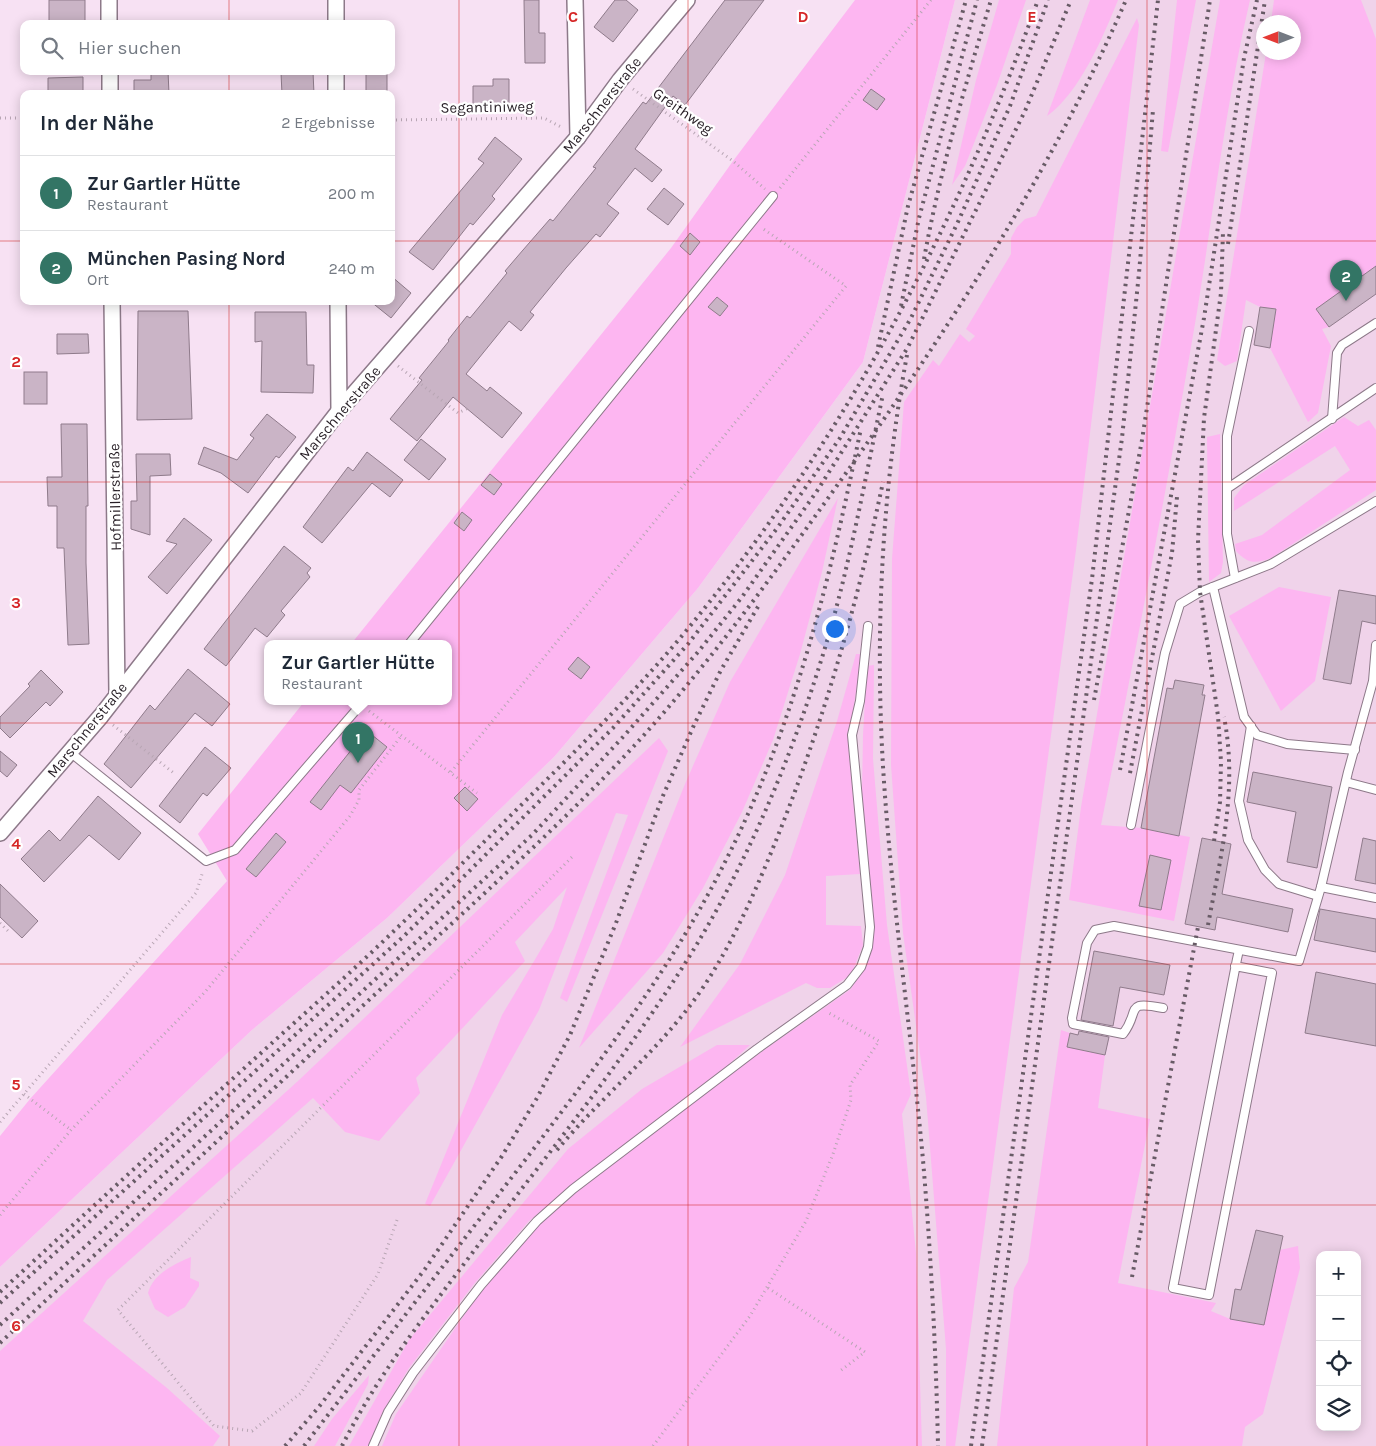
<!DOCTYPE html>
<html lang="de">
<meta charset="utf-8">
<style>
:root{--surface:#fff;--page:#f6f6f7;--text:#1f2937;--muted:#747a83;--line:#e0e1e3;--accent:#337565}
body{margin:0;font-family:Karla,sans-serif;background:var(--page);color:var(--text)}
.controls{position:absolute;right:15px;bottom:15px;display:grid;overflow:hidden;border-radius:10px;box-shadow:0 2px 12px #0003}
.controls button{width:45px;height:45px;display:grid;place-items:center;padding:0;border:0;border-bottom:1px solid var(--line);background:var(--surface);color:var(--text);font:25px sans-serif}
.compass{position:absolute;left:1256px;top:15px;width:45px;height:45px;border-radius:50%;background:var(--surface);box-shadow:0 2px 12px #0003;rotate:270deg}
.you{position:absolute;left:834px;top:628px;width:18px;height:18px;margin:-12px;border:4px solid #fff;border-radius:50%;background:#1a73e8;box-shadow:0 0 0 8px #1a73e833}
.badge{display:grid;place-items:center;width:32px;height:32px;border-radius:50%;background:var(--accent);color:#fff;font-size:16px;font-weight:700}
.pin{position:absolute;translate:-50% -41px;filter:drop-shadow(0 1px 2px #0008)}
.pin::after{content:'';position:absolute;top:26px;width:18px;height:15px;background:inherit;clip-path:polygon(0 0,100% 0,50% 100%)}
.popup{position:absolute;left:264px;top:640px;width:188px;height:65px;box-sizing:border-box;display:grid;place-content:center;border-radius:10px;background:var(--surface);filter:drop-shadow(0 1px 4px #0005);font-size:16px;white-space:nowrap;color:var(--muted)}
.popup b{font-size:19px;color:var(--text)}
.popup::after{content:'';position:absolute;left:50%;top:100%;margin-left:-10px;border:10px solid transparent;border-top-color:var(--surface)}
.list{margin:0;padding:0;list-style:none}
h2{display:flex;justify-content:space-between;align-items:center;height:65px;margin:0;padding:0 20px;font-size:21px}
h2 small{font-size:16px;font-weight:400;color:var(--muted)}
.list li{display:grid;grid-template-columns:32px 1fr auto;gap:15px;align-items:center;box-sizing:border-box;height:75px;padding:0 20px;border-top:1px solid var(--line)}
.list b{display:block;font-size:19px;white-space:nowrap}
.list p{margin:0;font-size:16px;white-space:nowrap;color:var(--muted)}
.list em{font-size:16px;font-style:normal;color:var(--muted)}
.icon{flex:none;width:28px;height:28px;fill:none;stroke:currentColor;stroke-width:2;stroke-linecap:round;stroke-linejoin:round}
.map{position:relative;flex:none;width:1376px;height:1446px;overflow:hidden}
.search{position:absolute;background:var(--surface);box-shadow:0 2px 12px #0003;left:20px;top:20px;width:375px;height:55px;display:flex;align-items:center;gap:12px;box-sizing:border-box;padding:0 18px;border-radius:10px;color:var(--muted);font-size:19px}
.panel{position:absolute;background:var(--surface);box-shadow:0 2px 12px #0003;left:20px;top:90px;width:375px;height:215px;border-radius:10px}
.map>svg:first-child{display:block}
</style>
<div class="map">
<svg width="1376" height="1446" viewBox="0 0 1376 1446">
<rect width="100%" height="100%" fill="#f7e1f3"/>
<path fill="#f0d3ea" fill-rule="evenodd" d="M955,0H1376V1446H0V1267L252,1030L387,918L554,757L698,588L863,362ZM1264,22H1294V52H1264ZM1320,1255H1357V1427H1320Z"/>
<g fill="#fdb6f1">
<path d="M855,0H955L863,362L698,588L554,757L387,918L252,1030L0,1267V1136L30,1099L227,881L198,834L304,702H448V644H351L671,248L733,161Z"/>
<path d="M999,0H1026L997,85L965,166L952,185L976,80Z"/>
<path d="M1090,0H1118C1103,37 1080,92 1047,116Z"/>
<path d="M1177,0H1196L1168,152L1161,151Z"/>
<path d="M1220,0H1250C1226,103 1214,207 1197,312C1168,483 1135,654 1101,825L1141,828L1190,837L1174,921L1069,900L1081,807Z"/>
<path d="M1274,0H1361L1376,39V266L1316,309L1329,327L1322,329L1331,346L1318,413L1308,422L1270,348L1275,309L1260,307L1246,300L1237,361L1225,366L1217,360L1266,53L1294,52V22H1271Z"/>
<path d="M1137,18L1139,25L1076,550L955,1446H946V1349L926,1097L903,933L891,765L892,559L904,402L933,360L939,366L960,334L969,342L975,336L966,329L1011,254V238L1017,227L1025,219L1036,216Z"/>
<path d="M1344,417L1358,426L1369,420L1376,430V490L1271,558C1255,564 1248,564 1236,551L1235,544L1262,535L1350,470L1335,446L1234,511V498L1244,485Z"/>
<path d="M1220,434L1223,562L1221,573L1209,582L1207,437Z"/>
<path d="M838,498L822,572L800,654L773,740L742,812L703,888L663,953L579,1048L685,784L730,682Z"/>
<path d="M1279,587L1331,597L1315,681L1281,711L1229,616Z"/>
<path d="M856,654H862L850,730L849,752L860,874L826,876V925L861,926L863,945L851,975L830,988H817L806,983L680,1047L740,964L785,875L837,721Z"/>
<path d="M874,665L873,759L887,925L911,1094L902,1114L916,1253L922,1446H382L396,1414L485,1285L537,1224L565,1201L750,1060L851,989L864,968L871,947L874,927L862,793L863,735L867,666Z"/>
<path d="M659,738L668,751L567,1002L560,998L628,815L616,813L539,1010L430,1206L425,1204L502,1015L553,929L567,887L515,942L525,961L416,1078L420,1093L379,1141L345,1132L313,1098L107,1280L83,1321L167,1388L220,1436L213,1446H0V1351L298,1081Z"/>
<path d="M1061,1030L1070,1033L1067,1047L1105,1055L1098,1108L1150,1119L1118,1283L1216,1303L1211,1311L1230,1319L1264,1325L1280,1250L1298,1246L1300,1268L1263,1414L1245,1427L1242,1446H997L1014,1288L1028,1262Z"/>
<path d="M717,1045H750L726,1067L570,1187L529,1221L474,1284L409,1368L383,1411L368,1446H349L409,1340L568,1149L642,1089Z"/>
<path d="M191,1257L190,1278L199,1282V1286L185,1307L168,1317L155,1309L148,1293C153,1274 174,1264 191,1257Z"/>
<path d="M369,1375L368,1384L335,1446H314L332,1419Z"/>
</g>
<g fill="#cab4c6" stroke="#8f7b8b">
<rect x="49" y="0" width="36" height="22"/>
<path d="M524,0H539V33H545V63H525Z"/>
<path d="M615,0H626L638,10L613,42L594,27Z"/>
<path d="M725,0H764L685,105L673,96L635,149L662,170L652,182L635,168L607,204L619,213L600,237L596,234L566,268L530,312L534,315L521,331L509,321L466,374L487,391L490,387L522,413L502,438L453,397L417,441L390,419L422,380L419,378L449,341L448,340L467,316L470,318L507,273L505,271L523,250L550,219L553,221L596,168L593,167L643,102L646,104Z"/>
<path d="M151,71H168L169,94H134V80H151Z"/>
<path d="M313,72L314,94H282L281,73Z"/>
<rect x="366" y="73" width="21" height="21"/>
<path d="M83,77V94H48V78Z"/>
<path d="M493,79H509V107H473V86H493Z"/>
<path d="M871,89L885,99L877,110L863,100Z"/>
<path d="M495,137L522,159L492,196L495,199L473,225L470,223L433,270L409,252L484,163L478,159Z"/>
<path d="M664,188L684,204L668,225L647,209Z"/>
<path d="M690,233L700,242L690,255L680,246Z"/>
<path d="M1376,266V294L1329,327L1316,309Z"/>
<path d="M391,276L411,293L391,318L370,301H391Z"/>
<path d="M717,297L728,306L720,316L708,307Z"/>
<path d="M1260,307L1276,309L1270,348L1254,345Z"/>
<path d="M138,311H188L192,419L137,420Z"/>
<path d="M255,312H306L307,365H314L313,393L261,392L262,341L255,342Z"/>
<path d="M57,334H88L89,353L57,354Z"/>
<rect x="24" y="372" width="23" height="32"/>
<path d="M267,414L296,437L279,458L276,456L248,493L221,473L198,464L204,447L237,460L254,438L250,435Z"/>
<path d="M61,424H87L88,506H86V563L89,644L68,645L64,548H57V506H48L47,477H62Z"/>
<path d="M421,439L446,459L429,480L404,460Z"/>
<path d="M367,452L403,480L390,497L372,483L322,543L303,527L348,467L353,471Z"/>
<path d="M136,454H170L171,475L150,476V535L131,529V501H137Z"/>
<path d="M490,474L502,484L494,495L481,485Z"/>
<path d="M462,512L472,520L464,531L454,523Z"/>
<path d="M184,518L212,540L167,594L148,577L177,544L166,541Z"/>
<path d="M284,546L311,568L307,573L310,577L281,611L285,615L267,637L255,628L226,666L204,649Z"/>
<path d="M1339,590L1376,596V624L1362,621L1351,684L1323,679Z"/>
<path d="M578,657L590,667L581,679L568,669Z"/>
<path d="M188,669L230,704L212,726L195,713L131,788L104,764L150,705L155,710Z"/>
<path d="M41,670L63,692L50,706L46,702L10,738L0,728V717L30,686L28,684Z"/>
<path d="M1175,680L1204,685L1202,695H1205L1179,836L1141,828L1167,688L1173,689Z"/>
<path d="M372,735L387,747L351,793L340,785L321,810L310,802L356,744L362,748Z"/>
<path d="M205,747L231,768L207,796L203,793L180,823L159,806Z"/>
<path d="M0,751L17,765L7,777L0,771Z"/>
<path d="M1253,772L1332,787L1317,868L1287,862L1296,812L1247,802Z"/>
<path d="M465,787L478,799L467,811L454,798Z"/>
<path d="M98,796L141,833L119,860L89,835L44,882L21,859L49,830L60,841Z"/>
<path d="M276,833L286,842L256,877L246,869Z"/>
<path d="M1202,838L1231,844L1222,894L1293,909L1288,932L1217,917L1215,930L1185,924Z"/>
<path d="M1363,838L1376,841V884L1355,880Z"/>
<path d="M1150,855L1171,860L1161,910L1139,906Z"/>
<path d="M0,884L38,921L22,938L0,917Z"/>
<path d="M1320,909L1376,919V952L1314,940Z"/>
<path d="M1094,951L1170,965L1164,995L1120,987L1113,1026L1081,1020Z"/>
<path d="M1316,972L1376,984V1046L1305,1033Z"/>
<path d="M1079,1031L1109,1037L1105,1055L1067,1047L1070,1033L1078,1035Z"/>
<path d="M1256,1230L1283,1236L1264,1325L1230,1319L1235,1289L1241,1290Z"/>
</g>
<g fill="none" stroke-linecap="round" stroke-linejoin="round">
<defs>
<g id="service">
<path d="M1332,419L1337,353L1342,345L1376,323"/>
<path d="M1228,488L1376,388"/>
<path d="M1235,578L1227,534V436L1249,331"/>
<path d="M1213,587L1244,717L1257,735L1287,744L1355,750"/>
<path d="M409,644L773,196"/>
<path d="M1251,726L1239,801L1248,840L1265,870L1279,884L1318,896"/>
<path d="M71,753L206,861L235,850L363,702"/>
<path d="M1346,782L1376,790"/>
<path d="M1131,825L1165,653L1180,604L1200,592L1271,564L1376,501"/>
<path d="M1321,887L1376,898"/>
<path d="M1235,966L1272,973L1209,1295L1173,1288L1237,959L1239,950"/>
<path d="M1163,1008C1123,1000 1141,1011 1123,1034L1073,1024L1072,1018L1087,943L1095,930L1114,926L1299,961L1321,887L1348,772L1373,681L1376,645"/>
<path d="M373,1446L388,1412L413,1373L481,1285L537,1221L573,1189L757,1049L847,985L861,967L868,947L870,927L852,735L860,701L868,626"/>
</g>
<g id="minor">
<path d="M109,0V24"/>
<path d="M336,0V24"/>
<path d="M575,0L578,137"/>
<path d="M110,71V94"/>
<path d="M336,71V94"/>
<path d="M112,301L117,693"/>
<path d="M338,301L339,411"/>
<path d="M0,833L101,716L339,411L578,137L620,80L687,0"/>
</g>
</defs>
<use href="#service" stroke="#8d7989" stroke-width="10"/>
<use href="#minor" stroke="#8d7989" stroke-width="18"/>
<g stroke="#b8a6b4" stroke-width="3" stroke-dasharray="1 4" stroke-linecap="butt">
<path d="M633,89L733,161L765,189"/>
<path d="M0,118H24"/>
<path d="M391,120L544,118L563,128"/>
<path d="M780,188L931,0"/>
<path d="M398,366L458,413L470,407"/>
<path d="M369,711L477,793"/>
<path d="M113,725L175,774"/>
<path d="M451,772L846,286L762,228"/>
<path d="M0,923L8,931"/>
<path d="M24,1094L71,1130"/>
<path d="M0,1122L196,893L203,871"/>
<path d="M0,1215L71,1130L205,992L350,816L359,800V790L402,735"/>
<path d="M397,1220L378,1274L301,1393L252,1431L214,1426L118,1310L573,856"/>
<path d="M768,1288L865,1352L840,1371"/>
<path d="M653,1446L750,1316L806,1221L833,1154L851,1100L850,1085L879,1041L829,1013"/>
</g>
<use href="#service" stroke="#fff" stroke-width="8"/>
<use href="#minor" stroke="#fff" stroke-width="15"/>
<g stroke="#685b66" stroke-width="4" stroke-dasharray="2.5 5" stroke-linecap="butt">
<path d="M1228,244L1265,0"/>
<path d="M924,259C940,171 965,86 991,0"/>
<path d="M901,306L919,218L977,0"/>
<path d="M878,347L908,206L966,0"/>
<path d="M907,355C882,490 875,630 883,766C891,898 911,1029 923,1160C931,1255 936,1351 938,1446"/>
<path d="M1094,700L1142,440L1210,0"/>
<path d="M1120,770L1204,318L1244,58L1257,0"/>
<path d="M1130,773L1172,553L1177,497"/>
<path d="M1214,841L1220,802L1221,762L1218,716L1200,592L1198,540L1204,418L1221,293L1223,232"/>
<path d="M1208,925C1221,855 1238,788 1224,717"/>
<path d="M557,1150C604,1094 661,1049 702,989C735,940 759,883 781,828C825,716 858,601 883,482"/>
<path d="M1132,1277L1198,927"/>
<path d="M0,1292C87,1212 174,1132 261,1053C307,1011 354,970 398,927C429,898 458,867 488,838C554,772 621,708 681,637C840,446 954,234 1038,0"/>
<path d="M0,1303L404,936L613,728L688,644L778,527L840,438L911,318L957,224L1010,106L1048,0"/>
<path d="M0,1325L532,835L623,737L698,652L742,597L817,491L908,347L1025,111L1071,0"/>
<path d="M0,1343C128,1224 256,1105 384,986C469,907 555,831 634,746C712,661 779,567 846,473C952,324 1053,168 1126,0"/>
<path d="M285,1446L318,1408L425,1269L502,1156L537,1098L570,1035L616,923L662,798L694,725L721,670L759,605"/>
<path d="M304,1446C380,1347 456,1250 532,1151C603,1057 676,962 728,856C796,721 831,575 861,428"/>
<path d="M342,1446C378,1374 425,1316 473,1252C545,1158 620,1065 684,965C743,872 787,769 820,664C848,576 864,484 883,394"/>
<path d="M971,1446L1092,579L1158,0"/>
<path d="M982,1446L1122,438L1139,273L1153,110"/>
</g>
</g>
<path fill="none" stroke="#d62828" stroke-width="1" stroke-opacity="0.55" d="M229,0V24M459,0V1446M688,0V1446M917,0V1446M1147,0V1446M229,71V94M0,241H24M391,241H1376M229,301V1446M0,482H1376M0,723H1376M0,964H1376M0,1205H1376"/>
<g text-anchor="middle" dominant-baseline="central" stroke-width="4.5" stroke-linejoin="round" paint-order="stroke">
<g font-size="15" fill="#271f26" stroke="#fff">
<text transform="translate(602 105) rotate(-52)">Marschnerstraße</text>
<text transform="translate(487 107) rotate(-1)">Segantiniweg</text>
<text transform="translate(683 111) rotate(35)">Greithweg</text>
<text transform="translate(340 413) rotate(-50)">Marschnerstraße</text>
<text transform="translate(115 497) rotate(-91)">Hofmillerstraße</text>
<text transform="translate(87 730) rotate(-51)">Marschnerstraße</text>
</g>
</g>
<g font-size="16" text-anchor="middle" font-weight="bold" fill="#d62828" stroke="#fff" stroke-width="4.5" stroke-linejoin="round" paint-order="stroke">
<text x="573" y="22">C</text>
<text x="803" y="22">D</text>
<text x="1032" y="22">E</text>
<text x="16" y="367">2</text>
<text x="16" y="608">3</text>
<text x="16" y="849">4</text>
<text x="16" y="1090">5</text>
<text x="16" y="1331">6</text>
</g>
</svg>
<div class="controls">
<button>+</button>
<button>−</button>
<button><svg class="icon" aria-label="locate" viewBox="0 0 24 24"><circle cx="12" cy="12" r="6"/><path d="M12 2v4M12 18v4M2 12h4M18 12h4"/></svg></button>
<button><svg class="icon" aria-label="layers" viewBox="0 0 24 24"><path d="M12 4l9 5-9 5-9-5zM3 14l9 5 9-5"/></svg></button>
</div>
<svg class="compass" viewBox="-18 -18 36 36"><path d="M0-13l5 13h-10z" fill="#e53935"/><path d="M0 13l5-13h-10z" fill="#747a83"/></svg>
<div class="you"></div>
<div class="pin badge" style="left:358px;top:763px">1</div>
<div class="popup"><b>Zur Gartler Hütte</b>Restaurant</div>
<div class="pin badge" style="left:1346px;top:301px">2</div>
<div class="search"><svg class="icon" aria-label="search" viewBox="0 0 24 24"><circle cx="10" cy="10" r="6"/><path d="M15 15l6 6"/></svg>Hier suchen</div>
<section class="panel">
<h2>In der Nähe<small>2 Ergebnisse</small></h2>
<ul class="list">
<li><span class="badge">1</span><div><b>Zur Gartler Hütte</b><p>Restaurant</p></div><em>200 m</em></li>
<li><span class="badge">2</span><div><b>München Pasing Nord</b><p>Ort</p></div><em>240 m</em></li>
</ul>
</section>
</div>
